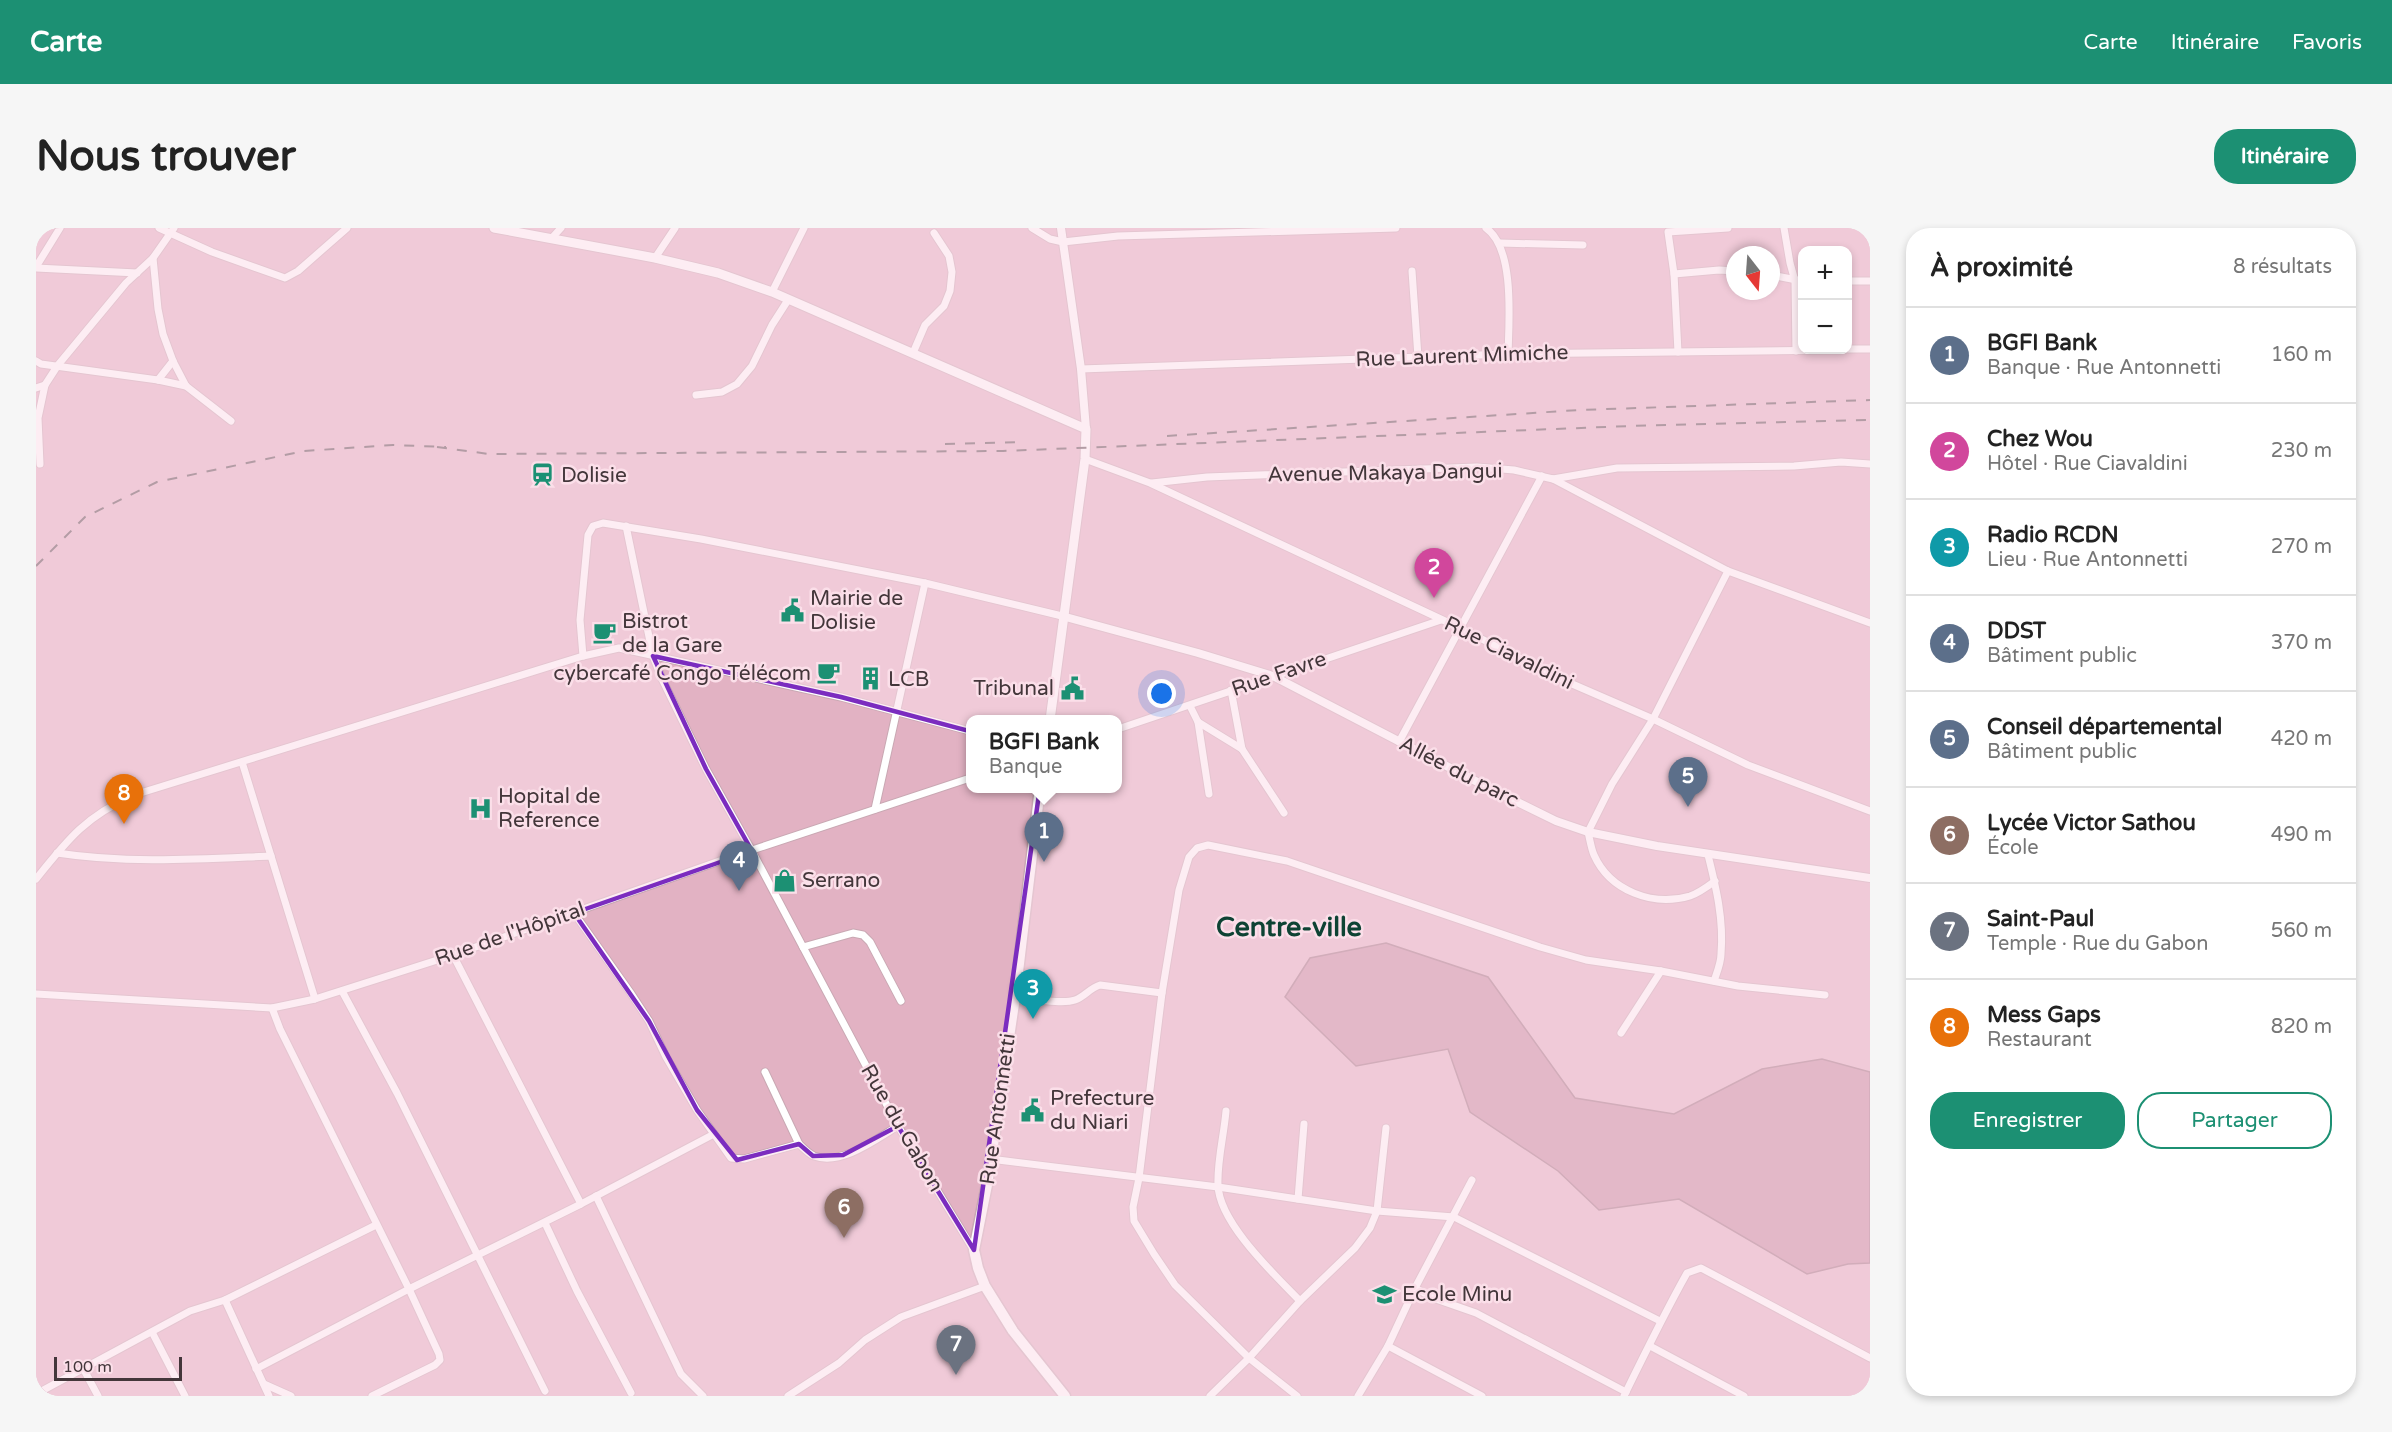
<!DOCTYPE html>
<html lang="fr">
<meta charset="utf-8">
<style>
:root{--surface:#fff;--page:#f6f6f6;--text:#222;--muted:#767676;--line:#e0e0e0;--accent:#1c9073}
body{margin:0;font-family:"Varela Round",sans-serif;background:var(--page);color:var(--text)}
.controls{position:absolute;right:18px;top:18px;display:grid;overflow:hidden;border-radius:12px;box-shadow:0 3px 9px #0003}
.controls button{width:54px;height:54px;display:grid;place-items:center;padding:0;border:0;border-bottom:2px solid var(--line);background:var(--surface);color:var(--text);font:30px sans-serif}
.compass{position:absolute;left:1690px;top:18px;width:54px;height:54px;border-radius:50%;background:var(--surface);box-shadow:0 3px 9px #0003;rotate:163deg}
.scale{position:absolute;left:18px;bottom:15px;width:128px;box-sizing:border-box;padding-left:6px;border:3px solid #43363a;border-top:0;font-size:16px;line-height:21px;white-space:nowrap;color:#43363a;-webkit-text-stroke:4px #fbdfe9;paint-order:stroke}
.you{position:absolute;left:1126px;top:466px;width:21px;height:21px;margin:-15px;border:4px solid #fff;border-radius:50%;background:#1a73e8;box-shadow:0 0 0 9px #1a73e833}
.badge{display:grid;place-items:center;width:39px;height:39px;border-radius:50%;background:var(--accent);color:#fff;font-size:20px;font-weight:700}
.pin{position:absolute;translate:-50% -50px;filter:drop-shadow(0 2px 3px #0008)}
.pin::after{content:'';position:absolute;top:32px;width:21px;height:18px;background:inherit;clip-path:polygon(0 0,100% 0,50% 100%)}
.popup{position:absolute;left:930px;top:487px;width:156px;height:78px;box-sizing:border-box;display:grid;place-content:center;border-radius:12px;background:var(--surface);filter:drop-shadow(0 2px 4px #0005);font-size:20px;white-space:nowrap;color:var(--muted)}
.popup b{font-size:22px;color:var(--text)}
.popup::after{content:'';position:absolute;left:50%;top:100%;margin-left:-12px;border:12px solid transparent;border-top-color:var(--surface)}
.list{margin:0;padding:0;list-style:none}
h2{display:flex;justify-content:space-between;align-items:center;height:78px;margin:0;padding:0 24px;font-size:26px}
h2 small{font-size:20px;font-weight:400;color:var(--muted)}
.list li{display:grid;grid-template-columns:39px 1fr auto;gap:18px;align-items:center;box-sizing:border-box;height:96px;padding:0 24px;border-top:2px solid var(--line)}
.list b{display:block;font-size:22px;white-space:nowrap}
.list p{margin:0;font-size:20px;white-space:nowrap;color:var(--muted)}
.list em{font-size:20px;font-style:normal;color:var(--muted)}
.actions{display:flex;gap:12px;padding:18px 24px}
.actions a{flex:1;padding:14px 0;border:2px solid var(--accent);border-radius:24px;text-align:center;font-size:21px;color:var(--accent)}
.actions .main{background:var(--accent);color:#fff}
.map{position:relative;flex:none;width:1834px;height:1168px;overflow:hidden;border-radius:24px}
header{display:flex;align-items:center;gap:36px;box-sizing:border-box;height:84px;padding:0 30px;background:var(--accent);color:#fff}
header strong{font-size:28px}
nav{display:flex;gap:33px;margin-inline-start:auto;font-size:21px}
.intro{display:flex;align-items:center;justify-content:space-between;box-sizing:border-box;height:144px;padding:0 36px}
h1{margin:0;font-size:42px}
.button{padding:15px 27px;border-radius:24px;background:var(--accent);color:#fff;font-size:21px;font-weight:700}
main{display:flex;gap:36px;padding:0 36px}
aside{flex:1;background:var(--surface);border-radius:24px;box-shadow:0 3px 9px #0003}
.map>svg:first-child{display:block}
</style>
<header>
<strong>Carte</strong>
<nav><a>Carte</a><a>Itinéraire</a><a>Favoris</a></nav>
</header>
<div class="intro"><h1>Nous trouver</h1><a class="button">Itinéraire</a></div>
<main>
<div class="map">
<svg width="1834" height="1168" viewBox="0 0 1834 1168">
<rect width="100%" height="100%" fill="#fbdfe9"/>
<path fill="#e2b2c3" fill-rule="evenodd" d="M0,0H1834V1168H0ZM1766,22H1812V122H1766ZM1699,27H1735V63H1699ZM934,492H1082V560H934Z"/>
<path fill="#c68aa0" stroke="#9f7181" stroke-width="1.5" d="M1350,715L1452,749L1539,870L1638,886L1726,841L1786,831L1834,844V1035L1812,1036L1771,1046L1643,971L1563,982L1522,943L1434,884L1412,821L1320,838L1249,769L1274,730Z"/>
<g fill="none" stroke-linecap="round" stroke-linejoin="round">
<defs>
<g id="minor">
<path d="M123,0L176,24L249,50L262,43L311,0"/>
<path d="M138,0L117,30L122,81L127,106L137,133L150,158L195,193"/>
<path d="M996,0L1014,11L1027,14L1082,8L1360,0"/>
<path d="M1450,0C1479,20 1473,93 1472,126"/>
<path d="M1748,0L1754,35L1759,53L1760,123"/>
<path d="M515,11L525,0"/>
<path d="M1464,15L1547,17"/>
<path d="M619,30L639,0"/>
<path d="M0,39L24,0"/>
<path d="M0,40L101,45"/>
<path d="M1376,43L1382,129"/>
<path d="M1638,46L1683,42L1699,43"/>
<path d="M1735,47L1766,53"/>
<path d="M1812,53H1834"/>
<path d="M736,64L768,0"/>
<path d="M1812,121H1834"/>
<path d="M1642,124L1638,46L1632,4L1692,0"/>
<path d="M877,125L889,97L908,78L914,63L916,44L913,28L898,5"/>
<path d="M0,133L5,136L122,152L150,158"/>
<path d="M1045,141L1472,126L1808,122"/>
<path d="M122,152L137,133"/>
<path d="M0,160L9,157"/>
<path d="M660,167L686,164L701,156L716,138L736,97L752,72"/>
<path d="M1049,231L1114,255L1424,400L1527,452L1617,491L1712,537L1834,583"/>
<path d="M4,236L2,190L9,157L22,137L90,55L117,30"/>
<path d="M1517,251L1692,343L1834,395"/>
<path d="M1116,255L1171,249L1441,239L1478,242L1517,251L1581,240L1758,238L1805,234L1834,236"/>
<path d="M590,298L617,428L626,451L670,541L716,623L862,898L937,1021"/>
<path d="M547,428L544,392L552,307L557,298L567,295L665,311L889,355L1026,388"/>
<path d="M1195,462L1206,521L1248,585"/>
<path d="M1154,478L1162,494L1206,521"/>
<path d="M1162,494L1173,566"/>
<path d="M1082,501L1405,392"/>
<path d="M1363,514L1506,248"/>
<path d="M206,534L279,771"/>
<path d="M839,581L889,355"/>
<path d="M21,625C92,636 164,631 235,628"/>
<path d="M1672,627C1680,659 1688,692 1685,726C1685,735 1681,744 1678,753"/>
<path d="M0,651C32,611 50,588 98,567L547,428L583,420L805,469L934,503"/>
<path d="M1679,653C1671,659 1663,665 1654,668C1617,679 1574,663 1558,627C1555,620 1554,612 1552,604L1576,556L1617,491L1692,343"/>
<path d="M538,685L594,764L613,793L630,829L661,882L695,930L708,931L763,916C767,920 773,926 778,928C806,938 840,911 862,898"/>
<path d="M767,719L817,705L827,707L834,714L865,773"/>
<path d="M417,727L545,976"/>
<path d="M306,763L361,865L509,1163"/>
<path d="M0,766L236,780L279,771L417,727L695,629L934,550"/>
<path d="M979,769C995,770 1025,777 1039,772C1048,769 1054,760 1064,757L1126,765"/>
<path d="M236,780L244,801L373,1061L403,1126L404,1132L399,1137L336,1168"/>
<path d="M1585,805L1625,743"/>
<path d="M729,844L763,916"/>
<path d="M1190,883C1188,907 1181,933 1182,957C1183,995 1239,1047 1264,1073"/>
<path d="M954,931L1182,959L1341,983L1418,989L1624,1093"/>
<path d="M560,968L645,1146L667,1168"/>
<path d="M1262,971L1268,896"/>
<path d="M509,995L541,1063L595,1165"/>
<path d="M1379,1060L1397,1070L1440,1085L1590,1164"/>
<path d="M189,1072L233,1168"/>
<path d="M116,1104L149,1168"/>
<path d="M1352,1118L1446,1168"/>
<path d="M1614,1118L1708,1168"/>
<path d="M47,1140L62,1168"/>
<path d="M220,1141L373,1061L545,976L678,906"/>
<path d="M228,1156L255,1168"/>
<path d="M0,1166L154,1083L189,1072L340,997"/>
<path d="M752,1168L803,1135L829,1112L865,1089L949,1058"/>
<path d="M1174,1168L1213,1130L1139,1057L1118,1026L1098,993L1097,979L1103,950L1126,765L1143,662L1153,629L1161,620L1172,617L1251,633L1504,719L1550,732L1625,743L1702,758L1789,767"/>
<path d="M1261,1168L1213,1130L1264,1073L1319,1020L1334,1000L1341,983L1350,900"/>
<path d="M1322,1168L1352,1118L1379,1060L1436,952"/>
<path d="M1588,1168C1608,1127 1628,1086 1651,1045L1665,1040L1834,1130"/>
</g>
<g id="tertiary">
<path d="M1025,0L1045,141L1050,201"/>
<path d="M1026,388L1162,425L1237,448L1451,559L1520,593L1552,604L1621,618L1834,650"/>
</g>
<path id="secondary" d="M458,0L619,30L682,45L736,64L1050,201L1049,231L1014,492"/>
<path id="trunk" d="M1004,560L979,769L951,957L938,1022L942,1040L949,1058L977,1103L1029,1168"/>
</defs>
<use href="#minor" stroke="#c9a8b3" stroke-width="9"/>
<use href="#tertiary" stroke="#c9a8b3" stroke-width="10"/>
<use href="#secondary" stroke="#c9a8b3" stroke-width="11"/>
<use href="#trunk" stroke="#c9a8b3" stroke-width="13"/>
<use href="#minor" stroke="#fff" stroke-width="7"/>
<use href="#tertiary" stroke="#fff" stroke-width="8"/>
<use href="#secondary" stroke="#fff" stroke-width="9"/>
<use href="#trunk" stroke="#fff" stroke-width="10"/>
<g stroke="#5c4d52" stroke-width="2" stroke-dasharray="10 10" stroke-linecap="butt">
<path d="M1131,208L1544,182L1834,172"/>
<path d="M909,216L984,214"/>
<path d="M401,219L453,226L967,223L1594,198L1834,192"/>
<path d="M0,338L49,289L121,254L268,223L357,217L410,219"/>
</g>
</g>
<path d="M0 0H1834V1168H0ZM617,428L805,469L997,520V531L1007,538L938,1022L862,898L807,927L777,928L763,916L701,932L661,882L613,793L538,685L716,623L670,541Z" fill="#fbdfe9" fill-opacity=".55" fill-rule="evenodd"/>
<path fill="none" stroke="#7b2cbf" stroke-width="4.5" stroke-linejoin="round" d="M617,428L805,469L997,520V531L1007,538L938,1022L862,898L807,927L777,928L763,916L701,932L661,882L613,793L538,685L716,623L670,541Z"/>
<defs>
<symbol id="station-bare" viewBox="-9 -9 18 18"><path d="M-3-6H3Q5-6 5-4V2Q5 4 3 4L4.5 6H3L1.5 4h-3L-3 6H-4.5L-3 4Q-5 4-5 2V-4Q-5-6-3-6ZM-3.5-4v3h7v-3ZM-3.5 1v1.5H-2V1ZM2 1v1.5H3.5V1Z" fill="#1c9073" stroke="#fbdfe9" stroke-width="2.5" paint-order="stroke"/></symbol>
<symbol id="civic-bare" viewBox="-9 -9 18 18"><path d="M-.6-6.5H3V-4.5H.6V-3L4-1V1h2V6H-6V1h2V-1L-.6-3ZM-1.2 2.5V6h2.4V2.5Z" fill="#1c9073" stroke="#fbdfe9" stroke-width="2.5" paint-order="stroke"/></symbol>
<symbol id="cafe-bare" viewBox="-9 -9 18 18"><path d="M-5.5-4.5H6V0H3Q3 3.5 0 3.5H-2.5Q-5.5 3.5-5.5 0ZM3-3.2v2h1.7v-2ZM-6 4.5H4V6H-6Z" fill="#1c9073" stroke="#fbdfe9" stroke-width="2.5" paint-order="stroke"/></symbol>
<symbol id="building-bare" viewBox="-9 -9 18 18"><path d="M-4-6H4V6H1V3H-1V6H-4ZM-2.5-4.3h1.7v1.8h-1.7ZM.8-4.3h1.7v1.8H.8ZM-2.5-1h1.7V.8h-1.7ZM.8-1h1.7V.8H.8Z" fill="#1c9073" stroke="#fbdfe9" stroke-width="2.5" paint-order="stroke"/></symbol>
<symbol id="hospital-bare" viewBox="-9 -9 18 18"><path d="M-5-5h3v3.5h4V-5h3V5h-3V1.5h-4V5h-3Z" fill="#1c9073" stroke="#fbdfe9" stroke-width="2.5" paint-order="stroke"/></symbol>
<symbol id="shop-bare" viewBox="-9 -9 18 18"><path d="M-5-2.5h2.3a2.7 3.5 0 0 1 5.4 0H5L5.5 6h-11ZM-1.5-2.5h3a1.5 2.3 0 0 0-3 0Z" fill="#1c9073" stroke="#fbdfe9" stroke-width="2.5" paint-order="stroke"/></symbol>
<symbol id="school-bare" viewBox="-9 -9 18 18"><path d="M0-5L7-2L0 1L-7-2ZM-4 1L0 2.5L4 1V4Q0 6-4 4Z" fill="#1c9073" stroke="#fbdfe9" stroke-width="2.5" paint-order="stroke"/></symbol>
</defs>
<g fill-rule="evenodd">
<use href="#station-bare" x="490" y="230" width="33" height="33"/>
<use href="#civic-bare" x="740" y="366" width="33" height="33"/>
<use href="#cafe-bare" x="552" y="388" width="33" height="33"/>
<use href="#cafe-bare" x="776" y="428" width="33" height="33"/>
<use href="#building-bare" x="818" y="434" width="33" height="33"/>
<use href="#civic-bare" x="1020" y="444" width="33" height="33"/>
<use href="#hospital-bare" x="428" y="564" width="33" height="33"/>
<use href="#shop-bare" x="732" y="636" width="33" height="33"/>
<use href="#civic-bare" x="980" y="866" width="33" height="33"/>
<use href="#school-bare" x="1332" y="1050" width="33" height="33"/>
</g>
<g text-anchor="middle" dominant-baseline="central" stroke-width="5" stroke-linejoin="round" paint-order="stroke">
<g font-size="21" fill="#43363a" stroke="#fbdfe9">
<text transform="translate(1426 128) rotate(-2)">Rue Laurent Mimiche</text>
<text transform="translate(1349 245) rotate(-1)">Avenue Makaya Dangui</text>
<text transform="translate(1473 425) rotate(26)">Rue Ciavaldini</text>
<text transform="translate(1243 446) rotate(-19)">Rue Favre</text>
<text transform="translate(1423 544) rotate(27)">Allée du parc</text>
<text transform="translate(474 706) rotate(-19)">Rue de l'Hôpital</text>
<text transform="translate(962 881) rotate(-82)">Rue Antonnetti</text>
<text transform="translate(866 900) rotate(60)">Rue du Gabon</text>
</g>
<g font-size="21" fill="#43363a" stroke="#fbdfe9" text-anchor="start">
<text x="525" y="247">Dolisie</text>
<text x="774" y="370">Mairie de<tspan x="774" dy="24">Dolisie</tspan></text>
<text x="586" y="393">Bistrot<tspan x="586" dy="24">de la Gare</tspan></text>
<text x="775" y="445" text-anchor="end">cybercafé Congo Télécom</text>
<text x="852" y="451">LCB</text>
<text x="1018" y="460" text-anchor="end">Tribunal</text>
<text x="462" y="568">Hopital de<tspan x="462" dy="24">Reference</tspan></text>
<text x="766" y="652">Serrano</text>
<text x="1014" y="870">Prefecture<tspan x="1014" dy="24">du Niari</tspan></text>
<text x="1366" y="1066">Ecole Minu</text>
</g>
<g font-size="27" font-weight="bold" fill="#0e4334" stroke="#fbdfe9">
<text x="1253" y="699">Centre-ville</text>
</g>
</g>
</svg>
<div class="controls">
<button>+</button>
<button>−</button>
</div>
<svg class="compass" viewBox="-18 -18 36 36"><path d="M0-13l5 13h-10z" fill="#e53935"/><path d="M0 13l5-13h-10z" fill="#767676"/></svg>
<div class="scale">100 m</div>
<div class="you"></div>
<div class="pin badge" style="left:1008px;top:634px;background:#5c6f8a">1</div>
<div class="popup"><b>BGFI Bank</b>Banque</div>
<div class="pin badge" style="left:1398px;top:370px;background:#d1479c">2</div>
<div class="pin badge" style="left:997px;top:791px;background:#0f9aa8">3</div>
<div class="pin badge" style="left:703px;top:663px;background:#5c6f8a">4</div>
<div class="pin badge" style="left:1652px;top:579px;background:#5c6f8a">5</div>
<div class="pin badge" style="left:808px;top:1010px;background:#8d6e63">6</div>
<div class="pin badge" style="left:920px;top:1147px;background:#6b7280">7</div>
<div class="pin badge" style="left:88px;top:596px;background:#e8710a">8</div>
</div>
<aside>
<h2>À proximité<small>8 résultats</small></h2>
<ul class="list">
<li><span class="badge" style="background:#5c6f8a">1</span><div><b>BGFI Bank</b><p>Banque · Rue Antonnetti</p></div><em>160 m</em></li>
<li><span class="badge" style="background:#d1479c">2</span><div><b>Chez Wou</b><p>Hôtel · Rue Ciavaldini</p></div><em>230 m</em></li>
<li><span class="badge" style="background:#0f9aa8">3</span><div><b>Radio RCDN</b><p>Lieu · Rue Antonnetti</p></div><em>270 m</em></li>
<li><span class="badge" style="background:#5c6f8a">4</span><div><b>DDST</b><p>Bâtiment public</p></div><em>370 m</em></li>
<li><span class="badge" style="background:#5c6f8a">5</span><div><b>Conseil départemental</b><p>Bâtiment public</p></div><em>420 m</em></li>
<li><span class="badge" style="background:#8d6e63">6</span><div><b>Lycée Victor Sathou</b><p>École</p></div><em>490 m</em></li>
<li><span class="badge" style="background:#6b7280">7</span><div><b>Saint-Paul</b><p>Temple · Rue du Gabon</p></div><em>560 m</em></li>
<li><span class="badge" style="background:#e8710a">8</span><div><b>Mess Gaps</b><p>Restaurant</p></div><em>820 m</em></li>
</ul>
<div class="actions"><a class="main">Enregistrer</a><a>Partager</a></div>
</aside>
</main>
